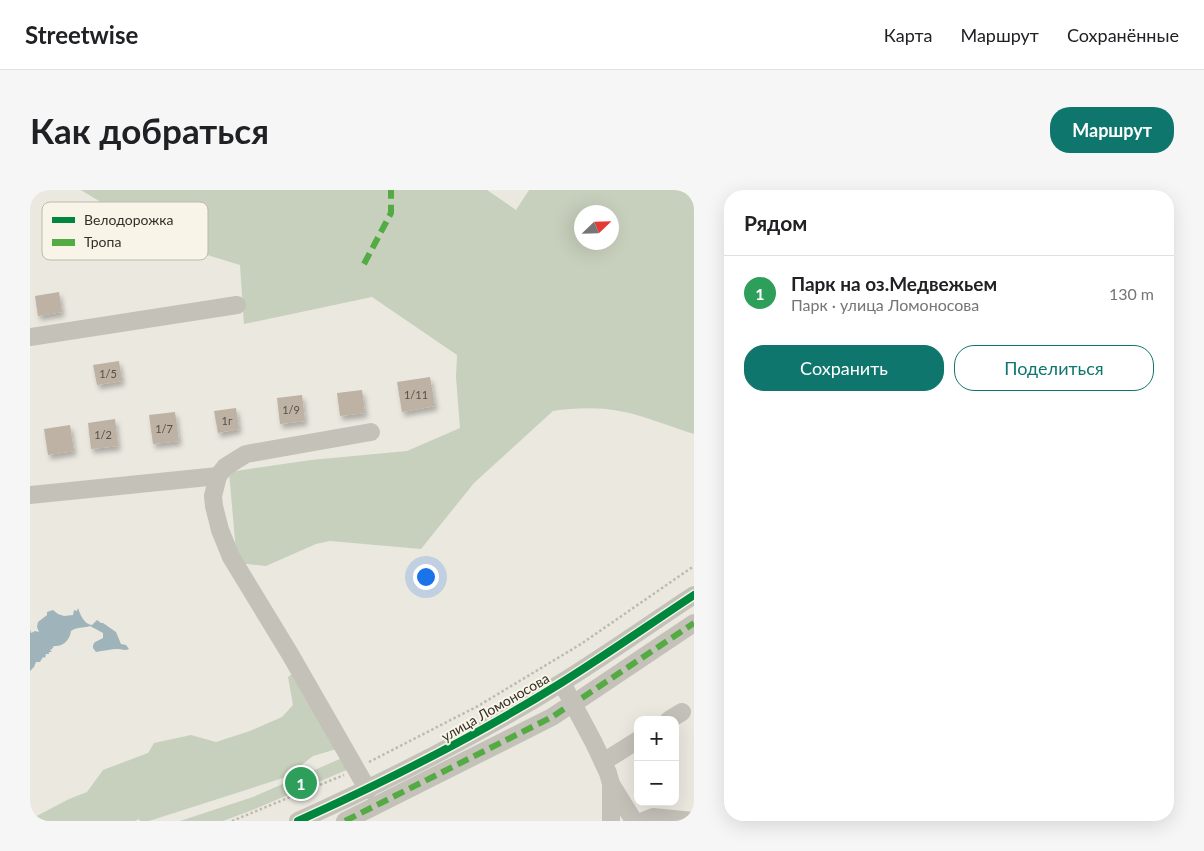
<!DOCTYPE html>
<html lang="ru">
<meta charset="utf-8">
<style>
:root{--surface:#fff;--page:#f6f6f6;--text:#202124;--muted:#757577;--line:#e0e0e0;--accent:#0f766e}
body{margin:0;font-family:Lato,sans-serif;background:var(--page);color:var(--text)}
.controls{position:absolute;right:15px;bottom:15px;display:grid;overflow:hidden;border-radius:10px;box-shadow:0 5px 20px #0002}
.controls button{width:45px;height:45px;display:grid;place-items:center;padding:0;border:0;border-bottom:1px solid var(--line);background:var(--surface);color:var(--text);font:25px sans-serif}
.compass{position:absolute;left:544px;top:15px;width:45px;height:45px;border-radius:50%;background:var(--surface);box-shadow:0 5px 20px #0002;rotate:67deg}
.you{position:absolute;left:395px;top:386px;width:18px;height:18px;margin:-12px;border:4px solid #fff;border-radius:50%;background:#1a73e8;box-shadow:0 0 0 8px #1a73e833}
.badge{display:grid;place-items:center;width:32px;height:32px;border-radius:50%;background:var(--accent);color:#fff;font-size:16px;font-weight:700}
.pin{position:absolute;translate:-50% -50%;border:2px solid #fff;box-shadow:0 1px 5px #0006}
.list{margin:0;padding:0;list-style:none}
h2{display:flex;justify-content:space-between;align-items:center;height:65px;margin:0;padding:0 20px;font-size:21px}
h2 small{font-size:16px;font-weight:400;color:var(--muted)}
.list li{display:grid;grid-template-columns:32px 1fr auto;gap:15px;align-items:center;box-sizing:border-box;height:75px;padding:0 20px;border-top:1px solid var(--line)}
.list b{display:block;font-size:19px;white-space:nowrap}
.list p{margin:0;font-size:16px;white-space:nowrap;color:var(--muted)}
.list em{font-size:16px;font-style:normal;color:var(--muted)}
.actions{display:flex;gap:10px;padding:15px 20px}
.actions a{flex:1;padding:11px 0;border:1px solid var(--accent);border-radius:20px;text-align:center;font-size:18px;color:var(--accent)}
.actions .main{background:var(--accent);color:#fff}
.map{position:relative;flex:none;width:664px;height:631px;overflow:hidden;border-radius:20px}
header{display:flex;align-items:center;gap:30px;box-sizing:border-box;height:70px;padding:0 25px;background:var(--surface);border-bottom:1px solid var(--line)}
header strong{font-size:24px}
nav{display:flex;gap:28px;margin-inline-start:auto;font-size:18px}
.intro{display:flex;align-items:center;justify-content:space-between;box-sizing:border-box;height:120px;padding:0 30px}
h1{margin:0;font-size:35px}
.button{padding:12px 22px;border-radius:20px;background:var(--accent);color:#fff;font-size:18px;font-weight:700}
main{display:flex;gap:30px;padding:0 30px}
aside{flex:1;background:var(--surface);border-radius:20px;box-shadow:0 5px 20px #0002}
.map>svg:first-child{display:block}
</style>
<header>
<strong>Streetwise</strong>
<nav><a>Карта</a><a>Маршрут</a><a>Сохранённые</a></nav>
</header>
<div class="intro"><h1>Как добраться</h1><a class="button">Маршрут</a></div>
<main>
<div class="map">
<svg width="664" height="631" viewBox="0 0 664 631">
<defs>
<filter id="shadow"><feDropShadow dx="2.5" dy="4.5" stdDeviation="2.5" flood-color="#0004"/></filter>
</defs>
<rect width="100%" height="100%" fill="#ebe8e0"/>
<g fill="#c7d0bc" fill-rule="evenodd">
<path d="M51,0H457L486,20L499,0H664V244C641,237 613,225 589,221C568,217 544,218 523,221L444,293L391,359L300,351L286,354L236,376L207,373L199,282L281,270L377,261L430,238L426,187L427,165L342,107L214,134L210,75L138,53ZM552,22H582V52H552Z"/>
<path d="M266,481L310,558L283,566L256,587L119,631H110L109,629L105,631H1V629L39,609L57,602L73,580L118,563L124,553L161,545L186,552L220,541L252,527L263,515L258,487Z"/>
<path d="M312,568L319,579L225,619L193,631H150L223,607Z"/>
</g>
<path fill="#9fb4ba" d="M48,418C50,423 53,434 62,435L67,430L71,433H73L86,442L91,454L96,455L99,459C95,461 92,459 88,459C81,459 73,461 66,462L63,458C62,451 69,451 73,448V443L60,436C54,438 46,437 41,441C40,449 34,457 24,456L22,459L20,460L22,462H19V464H16L15,468L13,467L10,472H6L4,477L0,481V439L1,443L5,441L9,442L7,437L8,432L17,425V422L23,420L28,424L34,426L43,425L44,420L47,421Z"/>
<g fill="#bdb2a4" filter="url(#shadow)">
<path d="M29,102L32,122L8,126L5,106Z"/>
<path d="M89,171L92,191L67,195L63,175Z"/>
<path d="M400,187L405,216L372,222L367,192Z"/>
<path d="M332,200L335,223L310,226L307,203Z"/>
<path d="M272,205L275,231L250,234L247,208Z"/>
<path d="M206,218L209,239L188,243L184,221Z"/>
<path d="M145,222L149,251L123,254L119,225Z"/>
<path d="M85,229L88,256L61,259L58,233Z"/>
<path d="M40,235L44,261L18,265L14,239Z"/>
</g>
<g fill="none" stroke-linecap="round" stroke-linejoin="round">
<g stroke="#bdbab2" stroke-width="2.5" stroke-dasharray="2.5 2.5" stroke-linecap="butt">
<path d="M339,572L448,516L551,454L664,376"/>
<path d="M202,631L314,585"/>
</g>
<g stroke="#c4c1b9" stroke-width="18">
<path d="M0,147L207,115"/>
<path d="M0,305L188,286"/>
<path d="M532,493L564,553L578,583L581,594V631"/>
<path d="M552,508L664,433"/>
<path d="M639,530L652,522"/>
<path d="M573,572L608,550"/>
<path d="M581,594L604,631"/>
<path d="M338,600L260,464L201,367L190,340L184,316L183,306L188,286L195,277L216,264L341,242"/>
<path d="M268,631C359,590 446,546 531,493C576,465 620,434 664,405"/>
<path d="M315,631L522,527L534,519"/>
<path d="M613,631L623,627L664,631"/>
</g>
<g stroke="#54ab44" stroke-width="6" stroke-dasharray="12 6" stroke-linecap="butt">
<path d="M334,74L361,23V0"/>
<path d="M552,508L664,433"/>
<path d="M315,631L522,527L534,519"/>
</g>
<defs>
<path id="cycleway" d="M268,631C359,590 446,546 531,493C576,465 620,434 664,405"/>
</defs>
<use href="#cycleway" stroke="#f8f4e8" stroke-width="11"/>
<use href="#cycleway" stroke="#00873e" stroke-width="8"/>
</g>
<g text-anchor="middle" dominant-baseline="central" stroke-width="4" stroke-linejoin="round" paint-order="stroke">
<g font-size="11" fill="#565047">
<text x="78" y="183">1/5</text>
<text x="386" y="204">1/11</text>
<text x="261" y="219">1/9</text>
<text x="197" y="230">1г</text>
<text x="134" y="238">1/7</text>
<text x="73" y="244">1/2</text>
</g>
<g font-size="14" fill="#342f28" stroke="#f8f4e8">
<text transform="translate(465 517) rotate(-30)">улица Ломоносова</text>
</g>
</g>
<rect x="12" y="12" width="166" height="58" rx="8" fill="#f8f4e8" stroke="#bdb9ae" stroke-width="1"/>
<rect x="22" y="27" width="23" height="6" fill="#00873e"/>
<rect x="22" y="49" width="23" height="7" fill="#54ab44"/>
<g font-size="14" fill="#342f28">
<text x="54" y="35">Велодорожка</text>
<text x="54" y="57">Тропа</text>
</g>
</svg>
<div class="controls">
<button>+</button>
<button>−</button>
</div>
<svg class="compass" viewBox="-18 -18 36 36"><path d="M0-13l5 13h-10z" fill="#e53935"/><path d="M0 13l5-13h-10z" fill="#757577"/></svg>
<div class="you"></div>
<div class="pin badge" style="left:271px;top:593px;background:#2e9e5b">1</div>
</div>
<aside>
<h2>Рядом<small></small></h2>
<ul class="list">
<li><span class="badge" style="background:#2e9e5b">1</span><div><b>Парк на оз.Медвежьем</b><p>Парк · улица Ломоносова</p></div><em>130 m</em></li>
</ul>
<div class="actions"><a class="main">Сохранить</a><a>Поделиться</a></div>
</aside>
</main>
